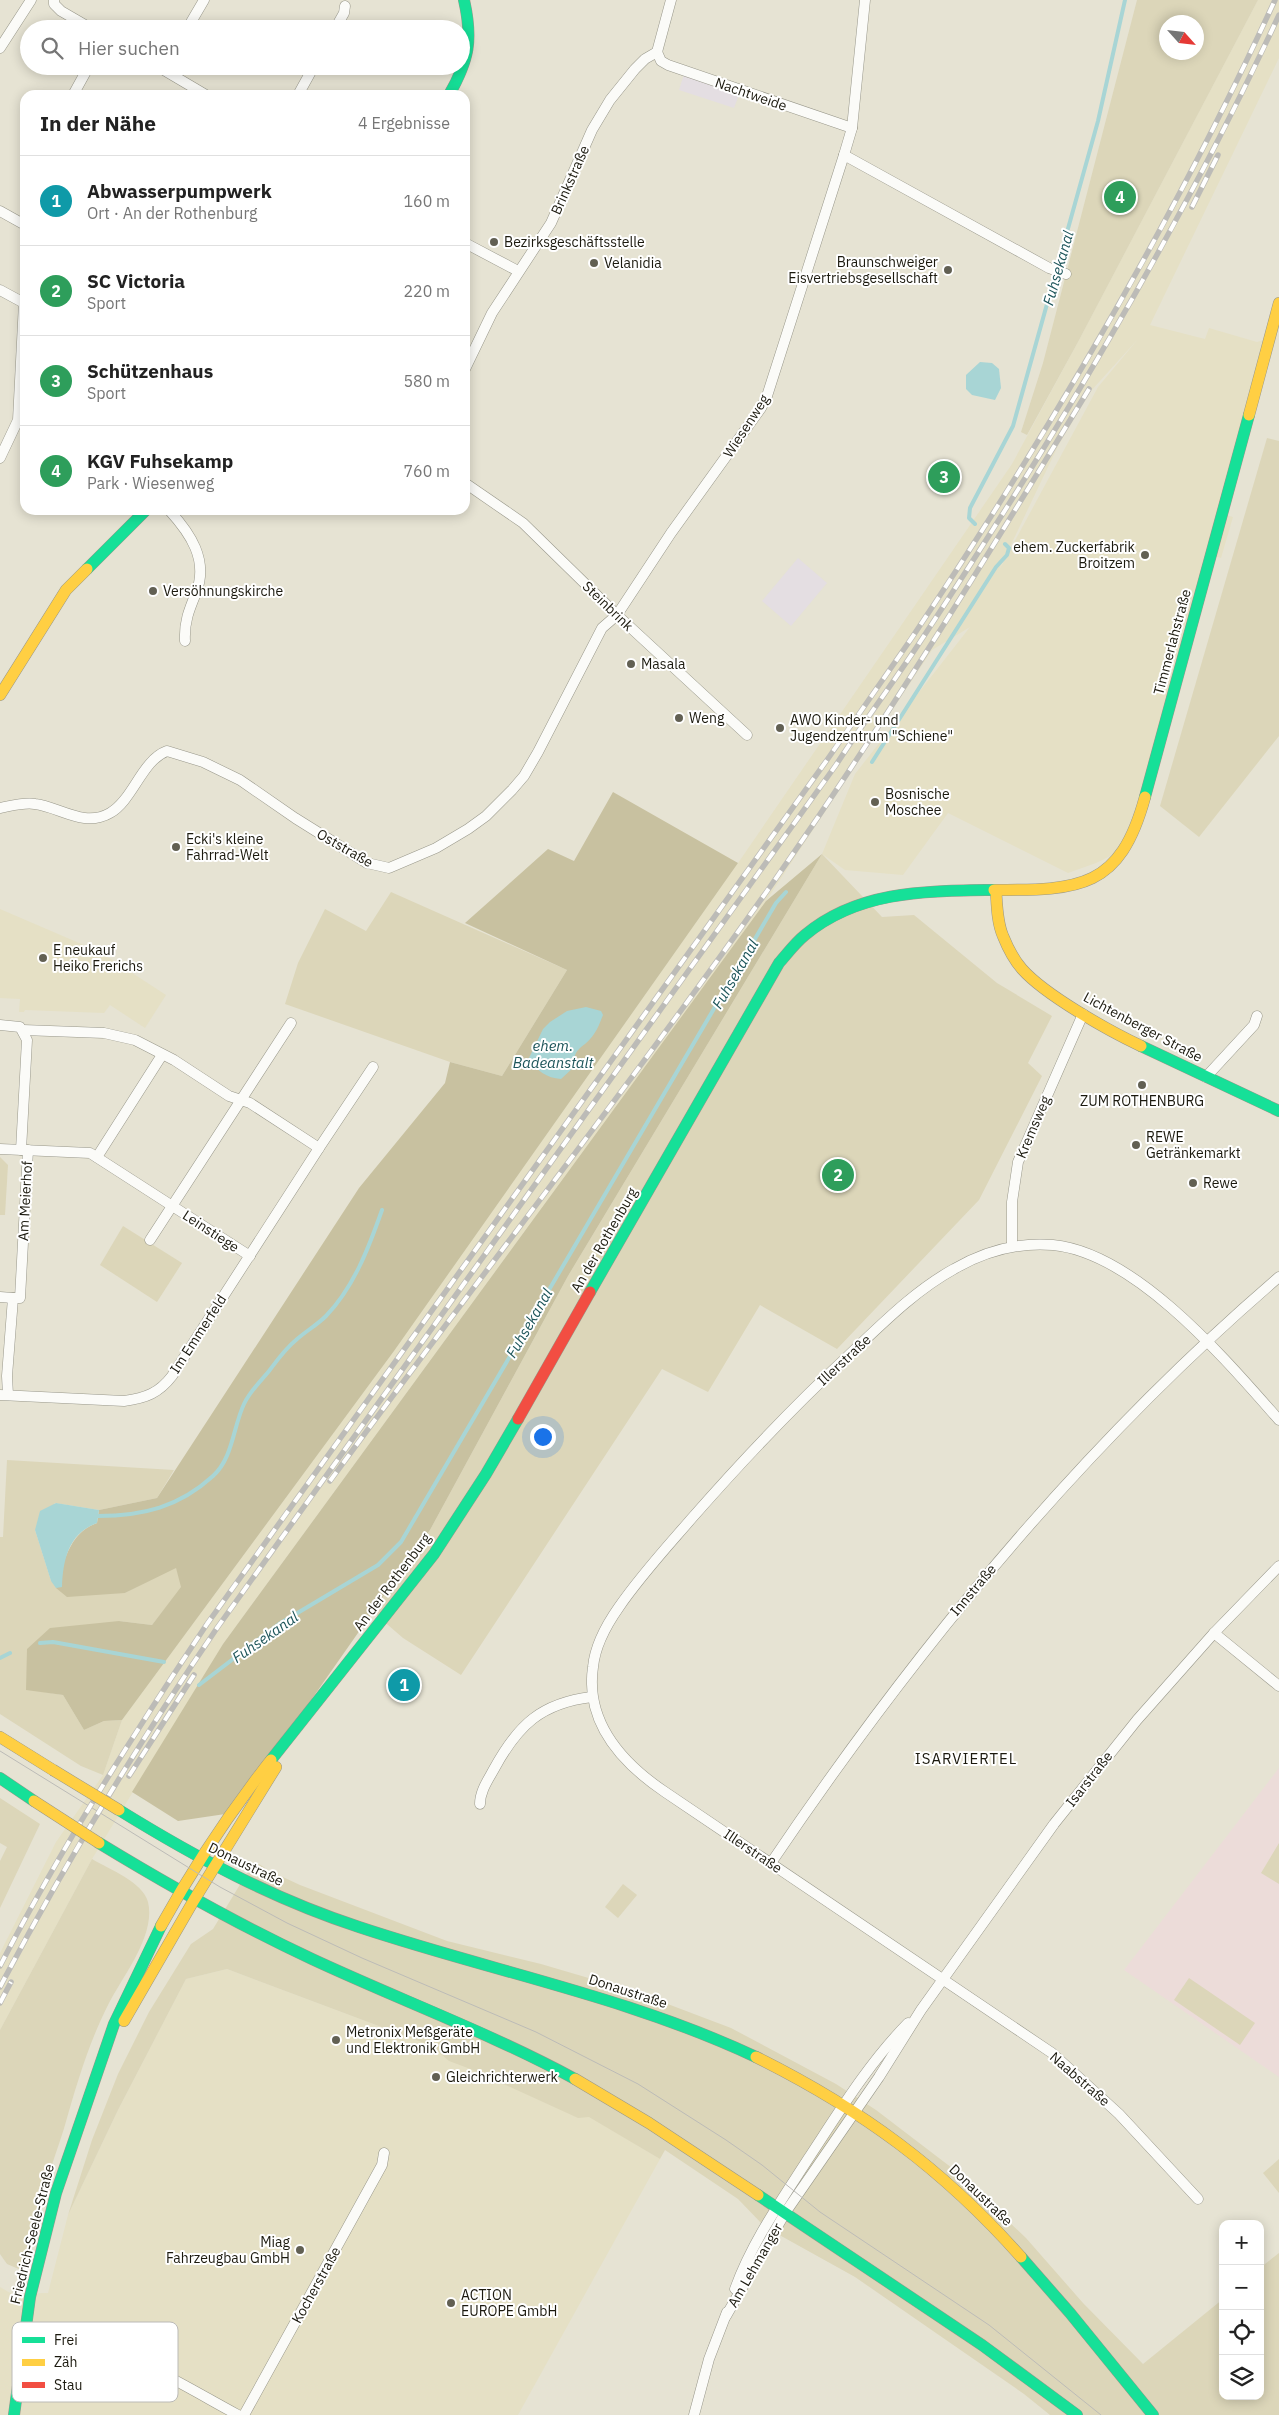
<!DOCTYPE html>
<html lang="de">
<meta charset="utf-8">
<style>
:root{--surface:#fff;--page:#f2f2f2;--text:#222;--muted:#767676;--line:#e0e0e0;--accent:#626053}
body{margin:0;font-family:"IBM Plex Sans",sans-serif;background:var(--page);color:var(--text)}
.controls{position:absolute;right:15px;bottom:15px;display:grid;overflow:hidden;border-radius:10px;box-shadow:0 2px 12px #0003}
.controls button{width:45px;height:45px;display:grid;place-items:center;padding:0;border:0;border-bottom:1px solid var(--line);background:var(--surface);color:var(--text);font:25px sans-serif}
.compass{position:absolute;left:1159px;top:15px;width:45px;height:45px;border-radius:50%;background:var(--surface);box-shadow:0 2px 12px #0003;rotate:117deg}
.you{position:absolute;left:542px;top:1436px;width:18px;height:18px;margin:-12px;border:4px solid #fff;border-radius:50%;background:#1a73e8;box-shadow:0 0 0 8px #1a73e833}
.badge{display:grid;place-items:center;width:32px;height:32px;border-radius:50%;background:var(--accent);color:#fff;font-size:16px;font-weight:700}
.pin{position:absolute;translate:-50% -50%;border:2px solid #fff;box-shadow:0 1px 5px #0006}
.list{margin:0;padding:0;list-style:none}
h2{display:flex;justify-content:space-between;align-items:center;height:65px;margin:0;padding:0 20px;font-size:21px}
h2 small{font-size:16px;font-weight:400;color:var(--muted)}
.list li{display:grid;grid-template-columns:32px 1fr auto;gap:15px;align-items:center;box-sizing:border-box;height:90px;padding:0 20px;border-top:1px solid var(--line)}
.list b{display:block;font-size:19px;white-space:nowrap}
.list p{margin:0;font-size:16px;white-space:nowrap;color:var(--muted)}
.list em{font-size:16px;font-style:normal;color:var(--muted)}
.icon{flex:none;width:28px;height:28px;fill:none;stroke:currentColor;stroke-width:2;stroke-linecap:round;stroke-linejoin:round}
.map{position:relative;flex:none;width:1279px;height:2415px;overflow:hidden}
.search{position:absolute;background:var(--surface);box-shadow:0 2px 12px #0003;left:20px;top:20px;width:450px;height:55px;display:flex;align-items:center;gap:12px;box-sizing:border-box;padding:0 18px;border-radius:28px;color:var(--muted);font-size:19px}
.panel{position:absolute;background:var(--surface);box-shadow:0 2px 12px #0003;left:20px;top:90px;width:450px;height:425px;border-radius:15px}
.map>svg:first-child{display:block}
</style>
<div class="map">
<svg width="1279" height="2415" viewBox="0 0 1279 2415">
<rect width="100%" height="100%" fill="#e6e3d3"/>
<g fill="#e5e0c5" fill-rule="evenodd">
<path d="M1258,0H1279V58L1150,325L1205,339L1209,328L1257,342L1270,338L1222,514L1233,517L1221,558L1211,555L1127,848L1096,863L1068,873L948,813L903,875L845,870L822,854L855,774L970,627L932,650L766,901L223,1644L92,1859L0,2030V1953L56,1842L103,1775L122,1720L394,1351L738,863L1012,464L1078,342ZM1138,339L1098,387L997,574L1058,446L1090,392Z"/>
<path d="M0,909L100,952L166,995L145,1028L110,1005L104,1013L25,1010L24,1012H19L20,999L0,998Z"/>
<path d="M227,1969L432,2046L589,2116L660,2159L518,2415H0V2287L12,2294L48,2293L68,2215L118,2110L186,1979Z"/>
</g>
<g fill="#e4dee2">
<path d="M685,71L741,90L734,108L679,90Z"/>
<path d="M798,558L827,583L791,626L762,601Z"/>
</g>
<path fill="#ecdcd9" d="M1279,1768V2077L1124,1970Z"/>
<g fill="#dcd6b9" fill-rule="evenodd">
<path d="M1137,0H1258L1078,342L1027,435L1021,432L1043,363ZM1166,22H1196V52H1166Z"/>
<path d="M1267,438L1279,441V736L1199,837L1160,806Z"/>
<path d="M822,854L882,917L914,915L997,983L1052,1016L1028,1063L1042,1076L979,1200L837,1349L760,1305L708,1392L662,1369L461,1675L403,1638L373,1612L430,1530L568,1276Z"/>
<path d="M391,892L567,970L502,1076L450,1062L285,1004L298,963L325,909L366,931Z"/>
<path d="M0,1157L8,1165L5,1215H0Z"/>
<path d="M123,1226L182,1263L157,1302L100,1265Z"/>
<path d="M7,1460L174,1470L157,1498L99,1510L55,1503L35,1530L51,1581L125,1593L176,1567L182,1587L152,1625L119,1621L26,1689L63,1695L84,1730L104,1721L122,1720L103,1775L81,1766L0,1714V1537H3Z"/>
<path d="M0,1798L40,1824L0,1908V1861L7,1847L0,1843Z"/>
<path d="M1279,1843V1884L1261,1873Z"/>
<path d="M92,1859C109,1869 143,1882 148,1902C156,1935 123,1976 109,2003C89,2042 77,2083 65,2125C58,2149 48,2173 42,2198C35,2221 30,2245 25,2268L21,2270L7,2264L0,2254V2030Z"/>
<path d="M259,1864L270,1871L300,1885L447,1941L541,1964L636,1992L731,2028L836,2084L876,2110L952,2168L1026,2238L1083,2303L1143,2364L1223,2299V2396H1260V2268L1279,2253V2415H1050L1024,2394L855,2277L765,2227L738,2199L665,2150L660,2159L589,2117L578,2118L473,2070L449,2061L432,2046L227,1969L186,1979L118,2110L68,2215L92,2140L118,2074L149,2012L191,1944L213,1929L250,1868Z"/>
<path d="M623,1884L637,1895L618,1918L605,1907Z"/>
<path d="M1189,1978L1255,2023L1240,2045L1174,2000Z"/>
<path d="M1279,2159V2193L1263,2173Z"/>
</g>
<g fill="#c8c1a0">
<path d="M613,792L738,863L394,1351L122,1720L104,1721L84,1730L63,1695L26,1690L27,1649L50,1628L119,1621L152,1625L181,1587L176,1568L125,1593L67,1597L56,1588C64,1562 69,1533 97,1523L99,1510L157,1498L359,1188L445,1083L450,1062L502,1076L567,970L465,923L548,849L574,861Z"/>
<path d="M822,854L568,1276L430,1530L232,1813L178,1821L132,1792L223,1644L766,901Z"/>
</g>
<g fill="#a8d5d5">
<path d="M980,362L992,363L999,369L1001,388L995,400L972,395L966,389V375Z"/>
<path d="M586,1007L601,1011L603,1015C600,1022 598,1029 594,1034C583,1050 573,1046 574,1067L561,1079C547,1078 536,1071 529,1058L543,1029L550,1022L567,1011Z"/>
<path d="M56,1503L99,1510L97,1523C69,1533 63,1559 62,1587L56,1588L51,1581L35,1530L40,1511Z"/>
</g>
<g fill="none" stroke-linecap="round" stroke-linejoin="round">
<g stroke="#a8d5d5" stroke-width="4">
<path d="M975,524L969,518L970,508L1013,426L1098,121L1125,0"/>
<path d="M872,762L996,567L1007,555L1009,548L1005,544"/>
<path d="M98,1516C143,1516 179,1507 213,1476C233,1458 233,1427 244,1404C250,1391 260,1382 269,1371C278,1359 285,1349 296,1340C306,1331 317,1325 326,1316C354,1287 369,1247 382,1210"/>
<path d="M40,1643L53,1642L164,1662"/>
<path d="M0,1658L10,1653"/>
<path d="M199,1685L279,1624L378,1565L401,1542L776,903L786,892"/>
</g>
<defs>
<g id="street">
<path d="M54,0V4L61,11L92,29"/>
<path d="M187,29L204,0"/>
<path d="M335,29L344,13L345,6"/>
<path d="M0,48L31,0"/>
<path d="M657,52L661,61L668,65L852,128"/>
<path d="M657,52L671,0"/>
<path d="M157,66L206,95"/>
<path d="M73,95L89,66"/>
<path d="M298,95L314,66"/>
<path d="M844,155L852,128L865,0"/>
<path d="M0,211L25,225"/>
<path d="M465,243L518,271"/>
<path d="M0,290L24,303L18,420L0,458"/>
<path d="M465,369L492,313L551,223L592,130L610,100L635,69L645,59L657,52"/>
<path d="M465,483L523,523L617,615L747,735"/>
<path d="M169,510C190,533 209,560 196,593C189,610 184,622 185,641"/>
<path d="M0,808C11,806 24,802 35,804C60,807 84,828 110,813C133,800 142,760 167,751L203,762L240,780L295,818L367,863L389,868L436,848L468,829L486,816L512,790L524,776L538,752L602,628L617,615L671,533L761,408L767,396L844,155L1049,268L1066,274"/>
<path d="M0,1025L20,1027L27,1040L21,1150H28L20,1298H13L7,1376L8,1395"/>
<path d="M1206,1077L1254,1025L1257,1016"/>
<path d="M319,1148L373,1067"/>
<path d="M0,1149L90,1153L250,1256"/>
<path d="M97,1157L162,1055"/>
<path d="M150,1240L291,1023"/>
<path d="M1012,1246V1202L1018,1162L1083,1014"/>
<path d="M0,1297L13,1298"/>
<path d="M0,1395L124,1401C146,1398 159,1393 172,1376L319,1148L250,1103L229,1096L174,1060L135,1040L104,1033L23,1030"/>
<path d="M1214,1633L1279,1686"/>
<path d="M480,1804C480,1791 488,1780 494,1769C518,1725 541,1703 592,1697"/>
<path d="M771,1863C916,1648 1082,1446 1279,1277"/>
<path d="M1198,2199L1119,2114L1052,2053L665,1792C622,1763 585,1722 593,1667C595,1646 607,1624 619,1607C641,1575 667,1547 692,1518C742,1461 793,1407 848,1356C881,1325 914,1291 954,1269C985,1251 1017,1242 1053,1245C1136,1253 1226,1360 1279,1420"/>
<path d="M735,2289C752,2242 781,2201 808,2159C839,2112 868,2064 908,2023"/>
<path d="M726,2316L785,2213L879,2077L921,2010L1054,1824L1137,1720L1214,1633L1279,1566"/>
<path d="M24,2331C57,2336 90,2343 121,2355C162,2371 199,2394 238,2415"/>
<path d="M244,2415L382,2165L384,2153"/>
<path d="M694,2415L709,2359L727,2312"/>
</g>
<g id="fast">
<path d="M449,95C469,60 473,40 464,0"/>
<path d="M87,569L146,510"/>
<path d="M1145,797L1249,415"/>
<path d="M1141,1046L1279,1111"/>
<path d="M590,1292L779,963C787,954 795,943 805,935C859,890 927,891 994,890"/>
<path d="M271,1760L434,1554L486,1474L518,1419"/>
<path d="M0,1778L34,1801"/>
<path d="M119,1810C195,1857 273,1899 359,1927C494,1972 626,1996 756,2057"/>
<path d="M99,1843C168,1885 239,1925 312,1959C400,2000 490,2033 575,2079"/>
<path d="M758,2195L982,2345L1077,2415"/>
<path d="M1021,2257L1070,2313L1153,2415"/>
<path d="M14,2415L30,2297L56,2193L114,2024L161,1926"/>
</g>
<g id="slow">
<path d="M1249,415L1279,303"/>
<path d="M0,695L66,590L87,569"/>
<path d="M994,890C1080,890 1120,889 1145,797"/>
<path d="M996,891C997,906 997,922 1003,936C1007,946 1015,961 1022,969C1045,995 1109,1031 1141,1046"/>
<path d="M0,1737L53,1770"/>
<path d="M161,1926C193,1868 230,1812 271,1760"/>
<path d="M124,2021L194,1900L276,1767"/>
<path d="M756,2057C861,2109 943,2169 1021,2257"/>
<path d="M575,2079L649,2123L758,2195"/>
</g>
<path id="jam" d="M518,1419L590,1292"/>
</defs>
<use href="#street" stroke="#98978a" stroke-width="11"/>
<use href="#fast" stroke="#98978a" stroke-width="12"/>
<use href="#slow" stroke="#98978a" stroke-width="12"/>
<use href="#jam" stroke="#98978a" stroke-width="12"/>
<use href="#street" stroke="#fbfbf8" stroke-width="10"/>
<use href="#fast" stroke="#16e098" stroke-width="11"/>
<use href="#slow" stroke="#ffcf43" stroke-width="11"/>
<use href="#jam" stroke="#f24e42" stroke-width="11"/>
<path stroke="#bcbbb7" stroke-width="1" d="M0,1751L220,1887L287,1923L362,1958L536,2032L638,2084L726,2140L762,2165L820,2212L989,2325L1101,2415"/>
<defs>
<g id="rail">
<path d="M1192,207L1218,155"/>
<path d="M330,1481C476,1281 629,1087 772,884C884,724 987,557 1089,389"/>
<path d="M129,1776L194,1675"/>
<path d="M0,1966C61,1848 133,1735 207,1624L827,760C855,719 883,680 911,639C1047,436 1173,223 1275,0"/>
<path d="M0,1987C65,1863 138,1744 217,1628L836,765C863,723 893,683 920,642C1053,440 1178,234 1279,15"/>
<path d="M0,2003L11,1982"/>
</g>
</defs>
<use href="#rail" stroke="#bcbbb7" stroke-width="5.5"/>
<use href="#rail" stroke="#fff" stroke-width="4" stroke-dasharray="11" stroke-linecap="butt"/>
<defs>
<g id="slow-bridge">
<path d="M53,1770L119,1810"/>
<path d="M34,1801L99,1843"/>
</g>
</defs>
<use href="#slow-bridge" stroke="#98978a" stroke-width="12" stroke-linecap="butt"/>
<use href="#slow-bridge" stroke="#ffcf43" stroke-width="11"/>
</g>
<g fill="#626053" stroke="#fff" stroke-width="2">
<circle cx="494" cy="242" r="5"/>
<circle cx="594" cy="263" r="5"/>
<circle cx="948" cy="270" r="5"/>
<circle cx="1145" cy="555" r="5"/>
<circle cx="153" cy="591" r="5"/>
<circle cx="631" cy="664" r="5"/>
<circle cx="679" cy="718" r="5"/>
<circle cx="780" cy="728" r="5"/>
<circle cx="875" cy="802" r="5"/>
<circle cx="176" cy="847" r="5"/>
<circle cx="43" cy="958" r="5"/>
<circle cx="1142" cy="1085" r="5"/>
<circle cx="1136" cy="1145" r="5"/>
<circle cx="1193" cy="1183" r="5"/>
<circle cx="336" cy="2040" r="5"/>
<circle cx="436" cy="2077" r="5"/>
<circle cx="300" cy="2250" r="5"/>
<circle cx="451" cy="2303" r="5"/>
</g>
<g text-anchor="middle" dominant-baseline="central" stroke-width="4" stroke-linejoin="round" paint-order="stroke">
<g font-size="14" fill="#1b190e" stroke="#fff">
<text transform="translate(751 94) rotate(19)">Nachtweide</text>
<text transform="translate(570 180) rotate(-66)">Brinkstraße</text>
<text transform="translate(746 426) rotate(-57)">Wiesenweg</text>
<text transform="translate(608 606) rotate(44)">Steinbrink</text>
<text transform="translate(1172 642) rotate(-75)">Timmerlahstraße</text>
<text transform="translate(345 848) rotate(30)">Oststraße</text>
<text transform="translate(1143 1027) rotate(28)">Lichtenberger Straße</text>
<text transform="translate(1033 1127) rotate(-67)">Kremsweg</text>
<text transform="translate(25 1201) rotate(-87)">Am Meierhof</text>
<text transform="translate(211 1231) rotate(33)">Leinstiege</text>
<text transform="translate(604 1240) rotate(-60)">An der Rothenburg</text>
<text transform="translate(198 1334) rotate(-57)">Im Emmerfeld</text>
<text transform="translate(844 1360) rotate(-43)">Illerstraße</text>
<text transform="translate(392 1582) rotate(-53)">An der Rothenburg</text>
<text transform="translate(973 1590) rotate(-50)">Innstraße</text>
<text transform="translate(1089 1779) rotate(-52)">Isarstraße</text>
<text transform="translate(753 1851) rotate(34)">Illerstraße</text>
<text transform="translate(246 1864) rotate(26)">Donaustraße</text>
<text transform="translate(628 1991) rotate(18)">Donaustraße</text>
<text transform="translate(1080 2079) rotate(41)">Naabstraße</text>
<text transform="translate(981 2195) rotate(44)">Donaustraße</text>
<text transform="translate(32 2234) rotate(-76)">Friedrich-Seele-Straße</text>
<text transform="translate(755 2265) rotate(-60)">Am Lehmanger</text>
<text transform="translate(316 2285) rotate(-61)">Kocherstraße</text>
</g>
<g font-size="14" fill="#1b190e" stroke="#fff" text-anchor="start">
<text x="504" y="242">Bezirksgeschäftsstelle</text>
<text x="938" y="262" text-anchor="end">Braunschweiger<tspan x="938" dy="16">Eisvertriebsgesellschaft</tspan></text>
<text x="604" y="263">Velanidia</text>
<text x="1135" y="547" text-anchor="end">ehem. Zuckerfabrik<tspan x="1135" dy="16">Broitzem</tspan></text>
<text x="163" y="591">Versöhnungskirche</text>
<text x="641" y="664">Masala</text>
<text x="689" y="718">Weng</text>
<text x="790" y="720">AWO Kinder- und<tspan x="790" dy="16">Jugendzentrum "Schiene"</tspan></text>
<text x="885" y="794">Bosnische<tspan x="885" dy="16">Moschee</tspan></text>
<text x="186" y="839">Ecki's kleine<tspan x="186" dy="16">Fahrrad-Welt</tspan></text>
<text x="53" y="950">E neukauf<tspan x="53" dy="16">Heiko Frerichs</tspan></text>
<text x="1142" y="1101" text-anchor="middle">ZUM ROTHENBURG</text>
<text x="1146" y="1137">REWE<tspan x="1146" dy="16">Getränkemarkt</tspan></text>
<text x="1203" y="1183">Rewe</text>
<text x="346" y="2032">Metronix Meßgeräte<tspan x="346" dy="16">und Elektronik GmbH</tspan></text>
<text x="446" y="2077">Gleichrichterwerk</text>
<text x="290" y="2242" text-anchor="end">Miag<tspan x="290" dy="16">Fahrzeugbau GmbH</tspan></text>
<text x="461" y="2295">ACTION<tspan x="461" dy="16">EUROPE GmbH</tspan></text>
</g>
<g font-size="15" font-style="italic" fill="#1d555a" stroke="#fff">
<text transform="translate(1058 268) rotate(-74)">Fuhsekanal</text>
<text transform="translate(735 974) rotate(-60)">Fuhsekanal</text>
<text x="553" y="1045">ehem.<tspan x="553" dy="17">Badeanstalt</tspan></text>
<text transform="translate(529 1323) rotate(-60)">Fuhsekanal</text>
<text transform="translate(265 1637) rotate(-35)">Fuhsekanal</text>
</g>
<g font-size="15" letter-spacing="1" fill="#1b190e" stroke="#fff">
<text x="966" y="1758">ISARVIERTEL</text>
</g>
</g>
<rect x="12" y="2322" width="166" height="80" rx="8" fill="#fff" stroke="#bbbab7" stroke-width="1"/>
<rect x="22" y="2337" width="23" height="6" fill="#16e098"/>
<rect x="22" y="2359" width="23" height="7" fill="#ffcf43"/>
<rect x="22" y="2382" width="23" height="6" fill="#f24e42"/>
<g font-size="14" fill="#1b190e">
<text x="54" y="2345">Frei</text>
<text x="54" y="2367">Zäh</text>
<text x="54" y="2390">Stau</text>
</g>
</svg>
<div class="controls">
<button>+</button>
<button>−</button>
<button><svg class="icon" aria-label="locate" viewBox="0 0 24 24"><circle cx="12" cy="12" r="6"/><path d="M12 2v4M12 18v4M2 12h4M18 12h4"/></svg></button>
<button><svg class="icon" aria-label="layers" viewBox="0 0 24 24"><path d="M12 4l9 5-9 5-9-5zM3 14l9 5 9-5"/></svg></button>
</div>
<svg class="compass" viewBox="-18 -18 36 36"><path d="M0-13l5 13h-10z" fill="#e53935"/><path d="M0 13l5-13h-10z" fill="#767676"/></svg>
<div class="you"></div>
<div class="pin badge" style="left:404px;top:1685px;background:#0f9aa8">1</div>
<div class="pin badge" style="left:838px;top:1175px;background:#2e9e5b">2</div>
<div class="pin badge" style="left:944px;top:477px;background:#2e9e5b">3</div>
<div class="pin badge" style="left:1120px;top:197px;background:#2e9e5b">4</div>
<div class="search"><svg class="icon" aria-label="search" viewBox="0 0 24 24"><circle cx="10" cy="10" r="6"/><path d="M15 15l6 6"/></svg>Hier suchen</div>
<section class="panel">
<h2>In der Nähe<small>4 Ergebnisse</small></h2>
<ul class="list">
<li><span class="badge" style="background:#0f9aa8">1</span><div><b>Abwasserpumpwerk</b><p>Ort · An der Rothenburg</p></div><em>160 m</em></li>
<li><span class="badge" style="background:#2e9e5b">2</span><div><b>SC Victoria</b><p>Sport</p></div><em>220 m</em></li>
<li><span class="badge" style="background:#2e9e5b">3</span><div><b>Schützenhaus</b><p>Sport</p></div><em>580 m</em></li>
<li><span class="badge" style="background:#2e9e5b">4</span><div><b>KGV Fuhsekamp</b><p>Park · Wiesenweg</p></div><em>760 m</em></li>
</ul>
</section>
</div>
